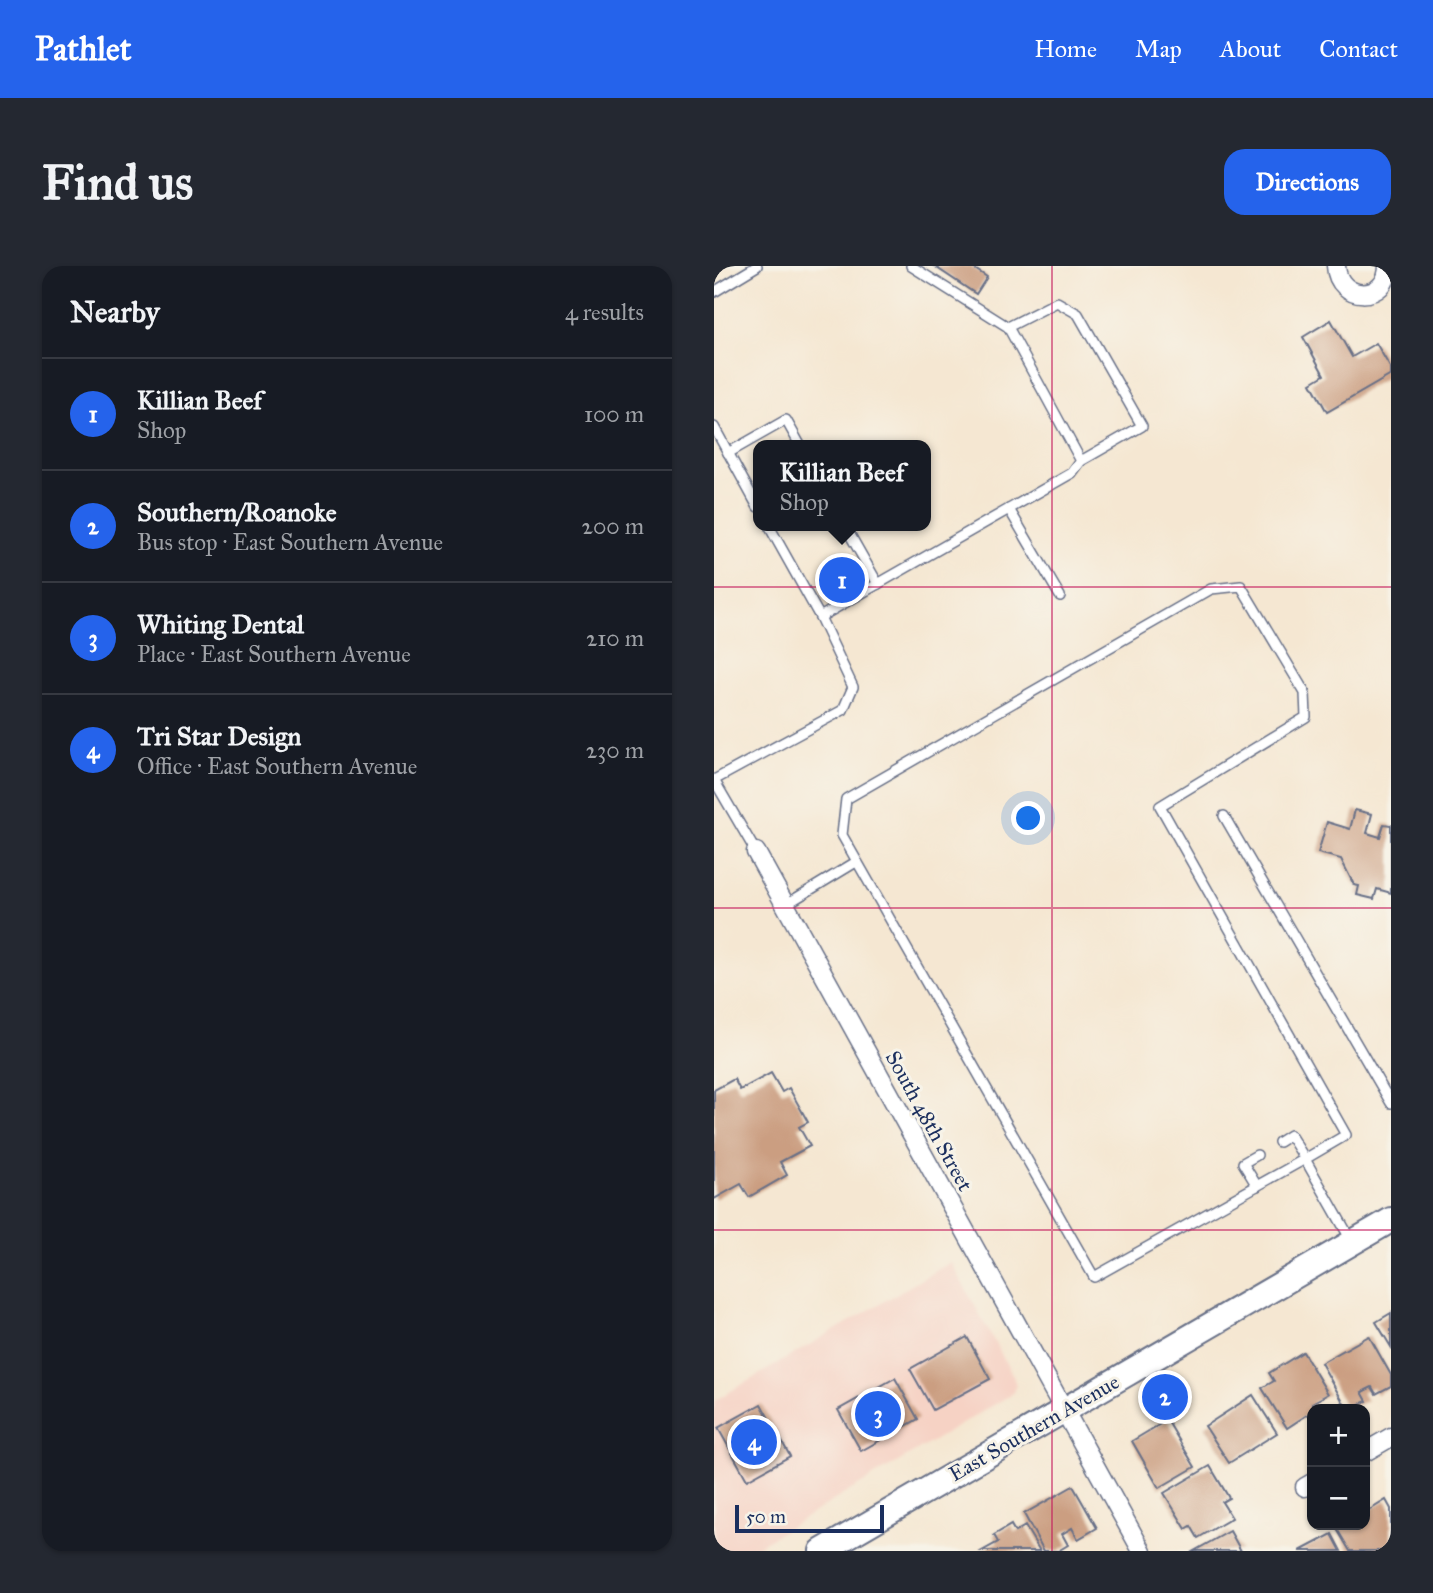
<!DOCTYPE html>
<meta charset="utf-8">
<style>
:root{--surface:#171b24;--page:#242831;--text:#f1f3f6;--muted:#9ea1a6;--line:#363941;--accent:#2563eb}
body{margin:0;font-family:"IM FELL Great Primer",serif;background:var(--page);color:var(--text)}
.controls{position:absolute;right:21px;bottom:21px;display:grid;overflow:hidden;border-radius:14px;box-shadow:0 2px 5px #0004}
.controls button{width:63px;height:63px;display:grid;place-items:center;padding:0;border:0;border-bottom:2px solid var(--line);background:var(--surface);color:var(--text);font:35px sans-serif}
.scale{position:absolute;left:21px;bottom:18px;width:149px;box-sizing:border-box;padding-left:7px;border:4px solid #1b2f5e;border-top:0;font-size:19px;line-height:24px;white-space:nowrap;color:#1b2f5e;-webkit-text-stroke:5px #f7f3e8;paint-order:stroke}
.you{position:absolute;left:315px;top:553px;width:24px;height:24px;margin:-18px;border:5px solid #fff;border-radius:50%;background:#1a73e8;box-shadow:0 0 0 10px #1a73e833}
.badge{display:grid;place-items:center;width:46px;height:46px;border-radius:50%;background:var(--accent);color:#fff;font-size:23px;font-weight:700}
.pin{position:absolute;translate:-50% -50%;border:4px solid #fff;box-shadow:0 2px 7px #0006}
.popup{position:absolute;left:39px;top:174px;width:178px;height:91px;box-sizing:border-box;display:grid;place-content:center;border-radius:14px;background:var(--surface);filter:drop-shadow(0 2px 5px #0005);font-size:23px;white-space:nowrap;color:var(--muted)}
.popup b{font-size:26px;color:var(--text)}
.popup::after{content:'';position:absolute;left:50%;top:100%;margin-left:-14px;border:14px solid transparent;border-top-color:var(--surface)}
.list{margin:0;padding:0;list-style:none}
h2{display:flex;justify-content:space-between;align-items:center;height:91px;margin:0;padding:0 28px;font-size:30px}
h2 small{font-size:23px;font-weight:400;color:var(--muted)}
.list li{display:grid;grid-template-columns:46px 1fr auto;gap:21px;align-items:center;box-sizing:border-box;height:112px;padding:0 28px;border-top:2px solid var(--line)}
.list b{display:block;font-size:26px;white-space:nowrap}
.list p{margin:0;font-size:23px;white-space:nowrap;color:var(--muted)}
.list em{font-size:23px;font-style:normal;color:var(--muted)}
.map{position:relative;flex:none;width:677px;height:1285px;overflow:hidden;border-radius:21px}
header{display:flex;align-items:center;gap:42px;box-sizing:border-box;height:98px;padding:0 35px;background:var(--accent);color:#fff}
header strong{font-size:33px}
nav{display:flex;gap:38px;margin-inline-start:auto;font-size:24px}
.intro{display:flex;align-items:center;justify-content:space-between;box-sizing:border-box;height:168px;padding:0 42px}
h1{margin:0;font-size:49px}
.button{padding:18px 32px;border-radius:21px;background:var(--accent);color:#fff;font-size:24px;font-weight:700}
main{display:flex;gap:42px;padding:0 42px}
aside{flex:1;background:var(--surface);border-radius:21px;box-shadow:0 2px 5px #0004}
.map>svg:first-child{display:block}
</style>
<header>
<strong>Pathlet</strong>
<nav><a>Home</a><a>Map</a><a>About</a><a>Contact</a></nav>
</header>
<div class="intro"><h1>Find us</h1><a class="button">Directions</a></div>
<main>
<aside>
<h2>Nearby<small>4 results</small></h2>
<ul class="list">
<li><span class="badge">1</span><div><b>Killian Beef</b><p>Shop</p></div><em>100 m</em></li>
<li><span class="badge">2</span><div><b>Southern/Roanoke</b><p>Bus stop · East Southern Avenue</p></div><em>200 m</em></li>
<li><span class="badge">3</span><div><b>Whiting Dental</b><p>Place · East Southern Avenue</p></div><em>210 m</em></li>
<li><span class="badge">4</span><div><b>Tri Star Design</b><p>Office · East Southern Avenue</p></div><em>230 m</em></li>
</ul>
</aside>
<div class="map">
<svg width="677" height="1285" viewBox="0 0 677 1285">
<rect width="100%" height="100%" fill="#f7f3e8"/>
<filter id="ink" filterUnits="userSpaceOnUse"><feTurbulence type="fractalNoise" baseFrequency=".0143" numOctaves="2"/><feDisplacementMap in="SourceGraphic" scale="14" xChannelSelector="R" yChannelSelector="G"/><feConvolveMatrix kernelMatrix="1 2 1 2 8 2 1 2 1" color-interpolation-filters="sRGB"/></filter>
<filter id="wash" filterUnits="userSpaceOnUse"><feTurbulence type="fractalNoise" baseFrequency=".00686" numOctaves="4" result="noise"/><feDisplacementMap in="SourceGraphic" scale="28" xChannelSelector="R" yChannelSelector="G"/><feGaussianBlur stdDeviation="1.57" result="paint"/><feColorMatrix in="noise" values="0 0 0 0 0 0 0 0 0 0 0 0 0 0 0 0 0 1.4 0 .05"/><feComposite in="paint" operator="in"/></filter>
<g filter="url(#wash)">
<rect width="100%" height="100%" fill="#f5e7d2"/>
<path fill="#f6d2c4" d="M237,996L299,1110L302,1119L298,1128L35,1285H0V1135Z"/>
<g id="blocks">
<g fill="#cb9e81">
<path d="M220,0H256L273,11L262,28Z"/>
<path d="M617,54L638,91L662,77L677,103V109L613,146L597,117L610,109L589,71Z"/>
<path d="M641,544L658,548L653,567L666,571L670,558L677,559V627L663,623L660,633L643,629L645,620L640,619L627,593L604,587L613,556L636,563Z"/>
<path d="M57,807L68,826L75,822L94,856L85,861L96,880L66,896L73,909L35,931L27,918L0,933V824L20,813L26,824Z"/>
<path d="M677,1047V1081L662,1056Z"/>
<path d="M655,1070L677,1109V1120L662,1128L658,1121L648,1126L653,1135L633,1143L607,1097Z"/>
<path d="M253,1071L276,1113L219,1144L196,1103Z"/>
<path d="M589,1086L614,1128L598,1137L602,1143L573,1162L548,1122L560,1115L555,1107Z"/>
<path d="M181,1112L204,1153L147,1185L124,1144Z"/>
<path d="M458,1125L462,1131L448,1139L444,1133Z"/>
<path d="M539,1129L563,1167L515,1197L491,1160Z"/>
<path d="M47,1138L76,1190L33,1214L4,1162Z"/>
<path d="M453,1154L481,1201L445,1222L418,1175Z"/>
<path d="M496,1200L515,1232L508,1236L518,1252L484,1272L477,1260L472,1263L450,1227Z"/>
<path d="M359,1220L383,1262L364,1273L358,1262L348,1268L354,1279L344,1285H330L310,1248Z"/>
<path d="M672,1234L677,1243V1285H636L623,1263L630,1259H651V1247Z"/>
<path d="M297,1259L301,1266L311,1260L326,1285H268L284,1276L280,1269Z"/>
<path d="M516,1265L527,1285H480Z"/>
<path d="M618,1268L627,1285H586Z"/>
</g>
</g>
</g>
<g filter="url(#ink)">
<use href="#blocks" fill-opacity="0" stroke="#676f87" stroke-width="2"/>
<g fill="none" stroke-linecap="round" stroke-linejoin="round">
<defs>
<g id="service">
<path d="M197,0L294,61L367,195L428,160L364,48L343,36L294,61"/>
<path d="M0,26L43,0"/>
<path d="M0,161L44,241"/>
<path d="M14,187L72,154L86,179"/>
<path d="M295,243L346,330"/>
<path d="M131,260L164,318"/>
<path d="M106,351L358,207L367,195"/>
<path d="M0,514L129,444L139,421L106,351L55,260"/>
<path d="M0,514L42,586"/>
<path d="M510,550L677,837"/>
<path d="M71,639L142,596"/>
<path d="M565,876L576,869L591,893L380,1011L128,569L132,533L497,323L527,320L591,427L592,451L446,540L632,869L591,893L637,974"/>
<path d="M543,920L529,897L543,889"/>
</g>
<g id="minor">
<path d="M622,0C624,36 674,37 674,0"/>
<path d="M42,586L428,1285"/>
<path d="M651,1186L677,1171"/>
<path d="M591,1221L598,1217"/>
</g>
<path id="secondary" d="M108,1285L677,954"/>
</defs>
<use href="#service" stroke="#676f87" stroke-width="12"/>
<use href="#minor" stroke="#676f87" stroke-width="21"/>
<use href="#secondary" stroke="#676f87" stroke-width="28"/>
<use href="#service" stroke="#fff" stroke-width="9"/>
<use href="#minor" stroke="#fff" stroke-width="18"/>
<use href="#secondary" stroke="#fff" stroke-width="24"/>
</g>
</g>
<path fill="none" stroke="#c2185b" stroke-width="2" stroke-opacity="0.55" d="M338,0V1285M0,321H677M0,642H677M0,964H677"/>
<g text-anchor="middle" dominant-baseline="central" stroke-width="6" stroke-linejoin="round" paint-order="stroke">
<g font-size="21" fill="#1b2f5e" stroke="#f7f3e8">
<text transform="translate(215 855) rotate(61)">South 48th Street</text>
<text transform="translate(320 1162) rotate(-30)">East Southern Avenue</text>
</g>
</g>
</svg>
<div class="controls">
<button>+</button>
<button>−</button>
</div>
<div class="scale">50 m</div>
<div class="you"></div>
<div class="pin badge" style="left:128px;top:314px">1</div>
<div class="popup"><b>Killian Beef</b>Shop</div>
<div class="pin badge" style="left:451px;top:1131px">2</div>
<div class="pin badge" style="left:164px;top:1148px">3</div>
<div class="pin badge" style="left:40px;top:1176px">4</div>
</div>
</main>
